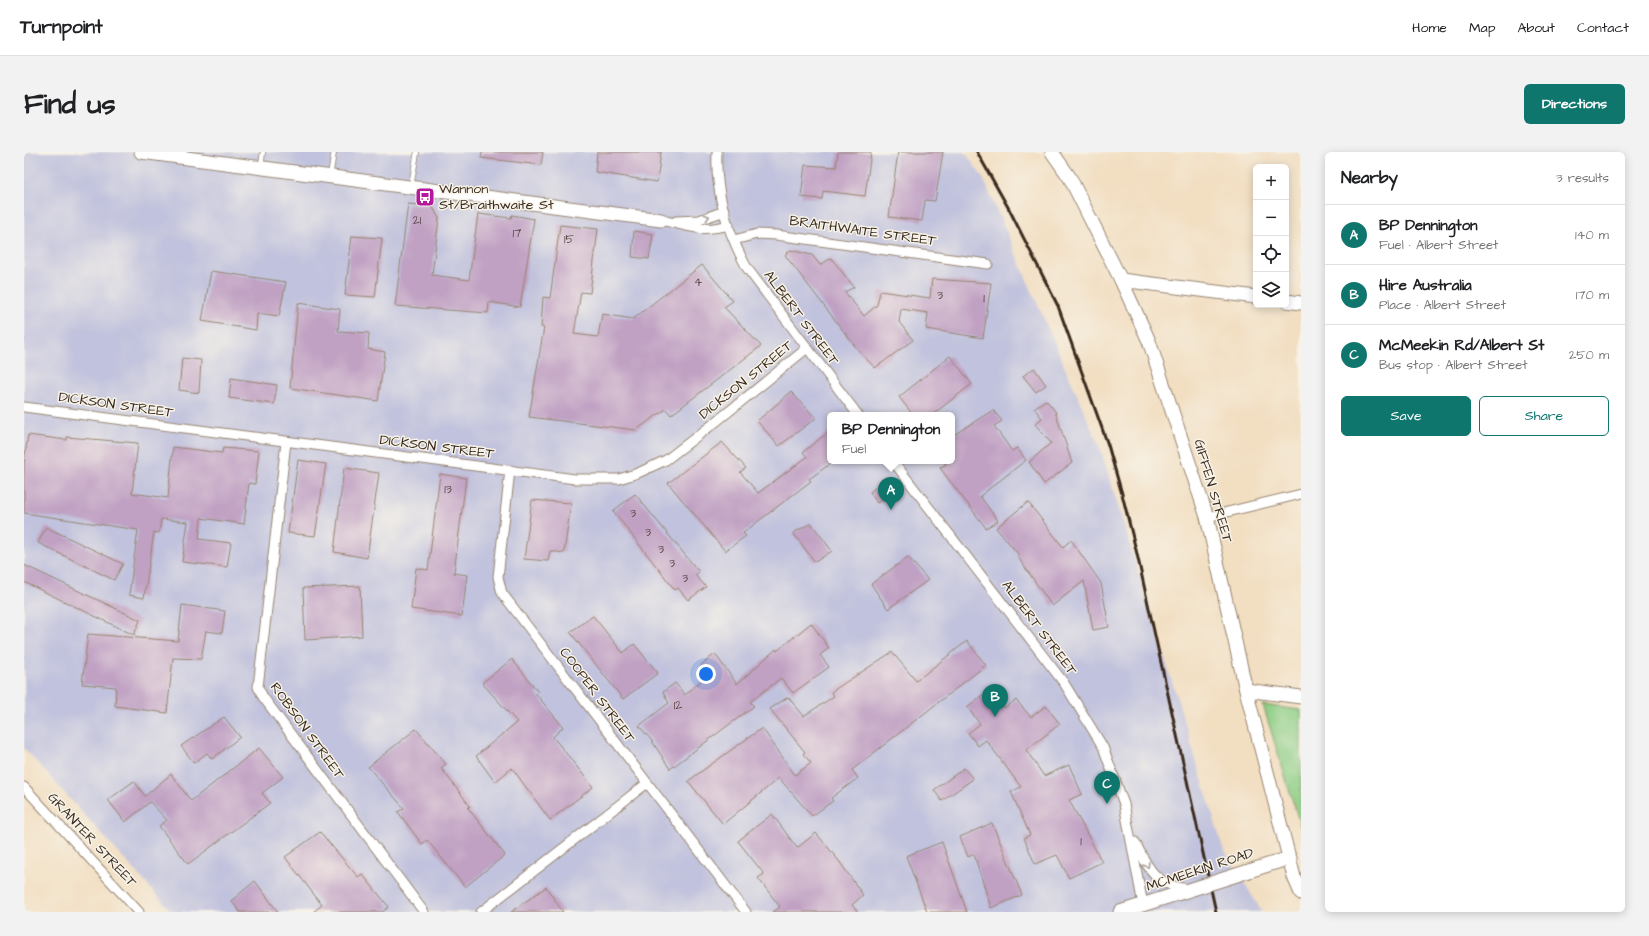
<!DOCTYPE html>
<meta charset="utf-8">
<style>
:root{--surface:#fff;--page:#f2f2f2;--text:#202124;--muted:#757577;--line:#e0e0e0;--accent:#0f766e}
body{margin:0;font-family:"Architects Daughter",sans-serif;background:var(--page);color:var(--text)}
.controls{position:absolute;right:12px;top:12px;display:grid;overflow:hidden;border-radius:6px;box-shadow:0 2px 10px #0003}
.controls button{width:36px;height:36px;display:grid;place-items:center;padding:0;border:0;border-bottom:1px solid var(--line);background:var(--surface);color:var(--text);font:20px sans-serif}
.you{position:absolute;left:682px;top:522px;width:14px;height:14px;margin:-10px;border:3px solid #fff;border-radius:50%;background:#1a73e8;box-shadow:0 0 0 6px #1a73e833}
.badge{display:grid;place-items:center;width:26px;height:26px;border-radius:50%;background:var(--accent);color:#fff;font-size:13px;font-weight:700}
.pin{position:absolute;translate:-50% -33px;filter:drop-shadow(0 1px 2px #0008)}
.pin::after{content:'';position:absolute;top:21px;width:14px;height:12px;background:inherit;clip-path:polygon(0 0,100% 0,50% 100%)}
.popup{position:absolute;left:803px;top:260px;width:128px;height:52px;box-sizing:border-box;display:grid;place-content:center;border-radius:6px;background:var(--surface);filter:drop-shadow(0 1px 3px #0005);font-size:13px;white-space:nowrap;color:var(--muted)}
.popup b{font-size:15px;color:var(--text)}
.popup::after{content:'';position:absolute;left:50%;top:100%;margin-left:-8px;border:8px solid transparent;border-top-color:var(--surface)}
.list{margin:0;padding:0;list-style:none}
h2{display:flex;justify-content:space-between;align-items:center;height:52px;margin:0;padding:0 16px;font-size:17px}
h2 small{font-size:13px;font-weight:400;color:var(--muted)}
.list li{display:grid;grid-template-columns:26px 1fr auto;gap:12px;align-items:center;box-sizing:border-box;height:60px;padding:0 16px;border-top:1px solid var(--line)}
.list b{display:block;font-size:15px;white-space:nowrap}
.list p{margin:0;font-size:13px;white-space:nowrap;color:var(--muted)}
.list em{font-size:13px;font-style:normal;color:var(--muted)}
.actions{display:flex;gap:8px;padding:12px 16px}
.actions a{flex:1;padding:9px 0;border:1px solid var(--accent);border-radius:6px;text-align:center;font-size:14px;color:var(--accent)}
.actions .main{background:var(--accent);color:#fff}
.icon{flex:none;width:22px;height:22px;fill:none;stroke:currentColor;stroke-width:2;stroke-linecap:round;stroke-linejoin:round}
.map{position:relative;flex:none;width:1277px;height:760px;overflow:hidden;border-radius:6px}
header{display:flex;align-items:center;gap:24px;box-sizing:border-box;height:56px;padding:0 20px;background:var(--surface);border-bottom:1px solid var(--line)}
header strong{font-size:19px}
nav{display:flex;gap:22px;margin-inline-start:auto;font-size:14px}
.intro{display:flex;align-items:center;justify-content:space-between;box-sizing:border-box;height:96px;padding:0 24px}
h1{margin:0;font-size:28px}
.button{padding:10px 18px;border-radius:6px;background:var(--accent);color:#fff;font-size:14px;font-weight:700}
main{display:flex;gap:24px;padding:0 24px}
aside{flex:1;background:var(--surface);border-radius:6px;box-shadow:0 2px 10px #0003}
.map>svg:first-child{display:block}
</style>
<header>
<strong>Turnpoint</strong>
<nav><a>Home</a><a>Map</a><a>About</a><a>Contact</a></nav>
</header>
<div class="intro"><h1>Find us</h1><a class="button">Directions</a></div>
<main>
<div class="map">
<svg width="1277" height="760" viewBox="0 0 1277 760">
<rect width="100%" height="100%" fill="#f7f3e8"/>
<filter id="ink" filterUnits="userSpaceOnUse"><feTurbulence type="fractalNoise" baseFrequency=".025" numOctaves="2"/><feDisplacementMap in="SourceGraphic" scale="8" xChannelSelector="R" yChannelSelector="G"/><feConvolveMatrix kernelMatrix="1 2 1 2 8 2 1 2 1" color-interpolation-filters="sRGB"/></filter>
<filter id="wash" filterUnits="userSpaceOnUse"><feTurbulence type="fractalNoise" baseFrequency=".012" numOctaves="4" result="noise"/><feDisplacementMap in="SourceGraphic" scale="16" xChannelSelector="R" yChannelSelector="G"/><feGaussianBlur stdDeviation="0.9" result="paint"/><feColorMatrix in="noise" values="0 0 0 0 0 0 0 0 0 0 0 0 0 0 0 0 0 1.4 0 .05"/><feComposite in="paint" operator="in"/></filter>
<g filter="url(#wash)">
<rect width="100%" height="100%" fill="#f2dec1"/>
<path fill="#c1c2dd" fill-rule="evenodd" d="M0,0H941L959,26L1077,298L1199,696L1238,760H148L0,596ZM806,263H928V309H806Z"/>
<path fill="#8ece85" stroke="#647c52" d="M1239,553L1277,558V676Z"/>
<g id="blocks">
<g fill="#c0a0c3">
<path d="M458,0H519L517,13L457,6Z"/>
<path d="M573,0H637L633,30L571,20Z"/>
<path d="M814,0H847L841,44L799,39L798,47L777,45L781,13L812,15Z"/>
<path d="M874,0H919L911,49L901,48L898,69L865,65Z"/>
<path d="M384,52L408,54L415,66L408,123L445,128L454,62L487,66L488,63L510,67L496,155L465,150L464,161L371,154Z"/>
<path d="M536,73L574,77L566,141L557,140L550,182L574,185L578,162L609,167L678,113L709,149L700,155L737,194L647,263L642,257L612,278L505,265L520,175H517L519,145L526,146Z"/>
<path d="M610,79L629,82L625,107L608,105Z"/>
<path d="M328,84L358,86L351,145L321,143Z"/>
<path d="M766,98L788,103L796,113L807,106L830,135L821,140L840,164L853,153L856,139L906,146L908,127L967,131L959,186L902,177L904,161L877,157L875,170L889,188L851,216L834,198L761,103Z"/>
<path d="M187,119L262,130L255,164L233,161L232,178L178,169Z"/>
<path d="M274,151L316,157L314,179L345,181L344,197L361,200L354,249L266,236Z"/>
<path d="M926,204L948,232L908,263H889L875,245Z"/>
<path d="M158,206L177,208L175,241L155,238Z"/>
<path d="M1010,216L1022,233L1012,240L999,224Z"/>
<path d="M207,226L253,233L250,252L205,246Z"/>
<path d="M767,240L792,266L755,294L733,269Z"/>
<path d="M1022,248L1031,259L1048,311L1020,332L1005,310L1027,291L1011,272L1018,266L1010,256Z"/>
<path d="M969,258L978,269L970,274L988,299L993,296L1002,308L956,344L974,369L962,376L916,316L922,312L920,309H928V284Z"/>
<path d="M806,279V312L785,327L787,329L719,381L722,384L701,399L644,331L698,290L722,316L716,320L734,341L783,305L779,300Z"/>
<path d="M4,283L43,288V285L114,291L108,341L144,346L149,295L198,301L199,296L235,299L231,332L225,331L220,372L177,366L175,387L207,391L203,415L158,410L164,370L137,367L135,381L130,380L120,446L105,443L114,378L0,361V311Z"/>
<path d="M274,308L302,312L291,384L264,381Z"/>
<path d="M320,316L355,321L343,406L310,400Z"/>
<path d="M416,322L442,326L430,421L443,423L438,464L387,457L392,416L404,418Z"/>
<path d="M858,330L867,343L853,351L846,340Z"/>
<path d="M611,342L675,420L671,423L682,435L664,448L654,436L651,438L589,359Z"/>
<path d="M508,348L547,351L540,401L526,399L524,409L500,407Z"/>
<path d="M1004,350L1039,395L1047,388L1077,431L1085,475L1069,478L1060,429L1028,454L993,404L995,403L972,376Z"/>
<path d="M787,371L808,399L791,410L769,381Z"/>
<path d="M22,375L99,412L90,428L14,391Z"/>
<path d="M884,405L904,428L864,457L847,432Z"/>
<path d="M0,413L116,468L110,483L0,430Z"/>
<path d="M336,434L338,484L281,488L279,436Z"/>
<path d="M158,453L201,459L198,481L182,479L177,507L149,506L143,561L91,554L92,535L58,532L64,482L154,489Z"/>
<path d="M569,464L599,501L610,492L634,521L599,547L546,480Z"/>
<path d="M787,471L805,496L796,503L805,515L769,541L757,526L726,550L730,554L646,617L628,589L615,574L645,551L639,540L651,531L661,543L684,523L677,513L691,502L713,532L752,497L753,499Z"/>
<path d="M943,489L962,513L828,618L834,626L807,646L809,649L788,664L755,626L699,672L664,629L738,576L771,623L787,611L779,602L781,600L746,557L764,545L780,564L810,544L807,540L868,500L892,529Z"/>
<path d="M488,507L514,540L512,542L539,575L529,585L569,635L526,668L488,616L471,630L452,604L493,570L458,531Z"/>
<path d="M966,537L981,556L992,548L1007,565L1022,554L1036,572L1002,598L1020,624L1045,613L1058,642L1045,648L1078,710L1045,726L1033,703L1011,712L1000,686L1006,683L987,640L997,635L962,588L954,594L944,581L956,572L943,555Z"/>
<path d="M200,565L216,585L188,607L183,601L170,611L157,594Z"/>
<path d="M392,577L422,612L417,616L446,654L444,656L481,703L441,735L403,688L398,692L374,660L380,656L344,615Z"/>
<path d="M235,596L259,625L238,641L246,651L164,712L135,674L143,668L126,650L101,670L84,648L110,629L121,644L147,622L167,649Z"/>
<path d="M940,616L949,627L918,649L910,638Z"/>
<path d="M748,662L773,696L792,681L815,709L839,743L828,753L834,760H749L756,755L734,726L740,722L714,689Z"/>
<path d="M968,671L998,743L967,756L950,702L944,705L936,685Z"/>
<path d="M296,680L334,725L338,722L365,755L358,760H289L298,753L261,705Z"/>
<path d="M918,690L943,760H903L882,704Z"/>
<path d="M231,729L254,760H216L207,749Z"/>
<path d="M522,735L539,760H487Z"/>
</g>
</g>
</g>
<g filter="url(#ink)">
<use href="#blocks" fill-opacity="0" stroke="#968470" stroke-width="1"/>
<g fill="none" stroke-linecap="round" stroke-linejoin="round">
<defs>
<g id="lane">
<path d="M237,14L239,0"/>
<path d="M306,24L310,0"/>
<path d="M387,34L393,0"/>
</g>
<g id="street">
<path d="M693,0C691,40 704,81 723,116L834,263"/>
<path d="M637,68C666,74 674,81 705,73"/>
<path d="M652,69L675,68L701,59"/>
<path d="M710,88L733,82L752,83L964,112"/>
<path d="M0,255L551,327H595L614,321L642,308L693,269L782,197"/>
<path d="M262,290L234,535L239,545L400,760"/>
<path d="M869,309L1040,531L1079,595L1100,652L1119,753"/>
<path d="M486,318L474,425L478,441L722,760"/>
<path d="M1183,365L1277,342"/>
<path d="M0,635L115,760"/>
<path d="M1111,690C1124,717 1133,735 1166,737"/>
<path d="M457,760L622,632"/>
</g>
<g id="secondary">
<path d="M117,0L637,68"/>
<path d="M1028,0L1046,26L1097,128L1125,189L1183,365L1222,538L1270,725L1277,741"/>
<path d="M1097,128L1232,145"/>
<path d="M1262,149L1277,151"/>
<path d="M1222,538L1277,545"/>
<path d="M1225,719L1266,706"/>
<path d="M1096,760L1178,734"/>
</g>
</defs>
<use href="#lane" stroke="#968470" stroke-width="6"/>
<use href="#street" stroke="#968470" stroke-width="11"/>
<use href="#secondary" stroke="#968470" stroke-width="15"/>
<use href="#lane" stroke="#fff" stroke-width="4.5"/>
<use href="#street" stroke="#fff" stroke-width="9"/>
<use href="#secondary" stroke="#fff" stroke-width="13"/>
<path stroke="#3b2a1e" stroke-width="3" d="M953,0L985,57L1034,154L1084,293L1098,342L1113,402L1192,760"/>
<defs>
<path id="secondary-bridge" d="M1178,734L1225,719"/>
</defs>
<use href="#secondary-bridge" stroke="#968470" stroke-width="15" stroke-linecap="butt"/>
<use href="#secondary-bridge" stroke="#fff" stroke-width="13"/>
</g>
<defs><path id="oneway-chevron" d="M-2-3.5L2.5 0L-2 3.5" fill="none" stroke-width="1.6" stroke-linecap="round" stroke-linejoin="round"/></defs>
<g stroke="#a79f9a">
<use href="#oneway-chevron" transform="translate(683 65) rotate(-17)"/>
<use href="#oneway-chevron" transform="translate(1123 713) rotate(59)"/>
</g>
</g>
<defs>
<symbol id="bus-square" viewBox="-11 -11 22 22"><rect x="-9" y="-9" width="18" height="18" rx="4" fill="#b5179e" stroke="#f7f3e8"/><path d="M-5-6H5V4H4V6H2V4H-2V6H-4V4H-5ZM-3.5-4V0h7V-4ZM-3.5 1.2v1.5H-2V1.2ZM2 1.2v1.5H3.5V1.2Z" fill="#fff"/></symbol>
</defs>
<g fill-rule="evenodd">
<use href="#bus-square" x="390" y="34" width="22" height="22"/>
</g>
<g text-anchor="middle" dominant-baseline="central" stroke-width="3" stroke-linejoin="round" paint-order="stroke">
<g font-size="12" fill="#5c4847">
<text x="393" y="68">21</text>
<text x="493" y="81">17</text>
<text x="545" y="87">15</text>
<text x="674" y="130">4</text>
<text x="916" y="143">3</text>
<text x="960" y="146">1</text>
<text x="424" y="337">13</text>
<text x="609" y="361">3</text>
<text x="624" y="380">3</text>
<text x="637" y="397">3</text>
<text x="648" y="411">3</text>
<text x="661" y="426">3</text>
<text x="654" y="553">12</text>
<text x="1057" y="689">1</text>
</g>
<g font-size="14" fill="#3b2a1e" stroke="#f7f3e8" text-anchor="start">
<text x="415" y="37">Wannon<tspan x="415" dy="16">St/Braithwaite St</tspan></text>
</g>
<g font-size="14" fill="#3b2a1e" stroke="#f7f3e8">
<text transform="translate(839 79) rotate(8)">BRAITHWAITE STREET</text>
<text transform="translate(777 166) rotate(53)">ALBERT STREET</text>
<text transform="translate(722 228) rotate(-39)">DICKSON STREET</text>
<text transform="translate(92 253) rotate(8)">DICKSON STREET</text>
<text transform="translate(413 295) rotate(7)">DICKSON STREET</text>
<text transform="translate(1189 339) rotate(74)">GIFFEN STREET</text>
<text transform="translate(1015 476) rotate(53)">ALBERT STREET</text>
<text transform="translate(573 543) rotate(53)">COOPER STREET</text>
<text transform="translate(283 579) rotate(54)">ROBSON STREET</text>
<text transform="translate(68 688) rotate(47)">GRANTER STREET</text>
<text transform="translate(1176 718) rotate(-18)">MCMEEKIN ROAD</text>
</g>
</g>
</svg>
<div class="controls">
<button>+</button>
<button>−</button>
<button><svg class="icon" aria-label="locate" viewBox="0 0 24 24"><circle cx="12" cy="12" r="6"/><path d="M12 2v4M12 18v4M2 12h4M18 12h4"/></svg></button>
<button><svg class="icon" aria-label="layers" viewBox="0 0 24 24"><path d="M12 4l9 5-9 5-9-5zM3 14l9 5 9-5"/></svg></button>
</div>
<div class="you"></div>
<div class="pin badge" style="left:867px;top:358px">A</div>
<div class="popup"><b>BP Dennington</b>Fuel</div>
<div class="pin badge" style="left:971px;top:565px">B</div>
<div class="pin badge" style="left:1083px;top:652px">C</div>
</div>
<aside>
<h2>Nearby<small>3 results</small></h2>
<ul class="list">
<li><span class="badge">A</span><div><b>BP Dennington</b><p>Fuel · Albert Street</p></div><em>140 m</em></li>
<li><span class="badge">B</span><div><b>Hire Australia</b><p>Place · Albert Street</p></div><em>170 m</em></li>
<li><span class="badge">C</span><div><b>McMeekin Rd/Albert St</b><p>Bus stop · Albert Street</p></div><em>250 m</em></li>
</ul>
<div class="actions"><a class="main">Save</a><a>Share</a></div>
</aside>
</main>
